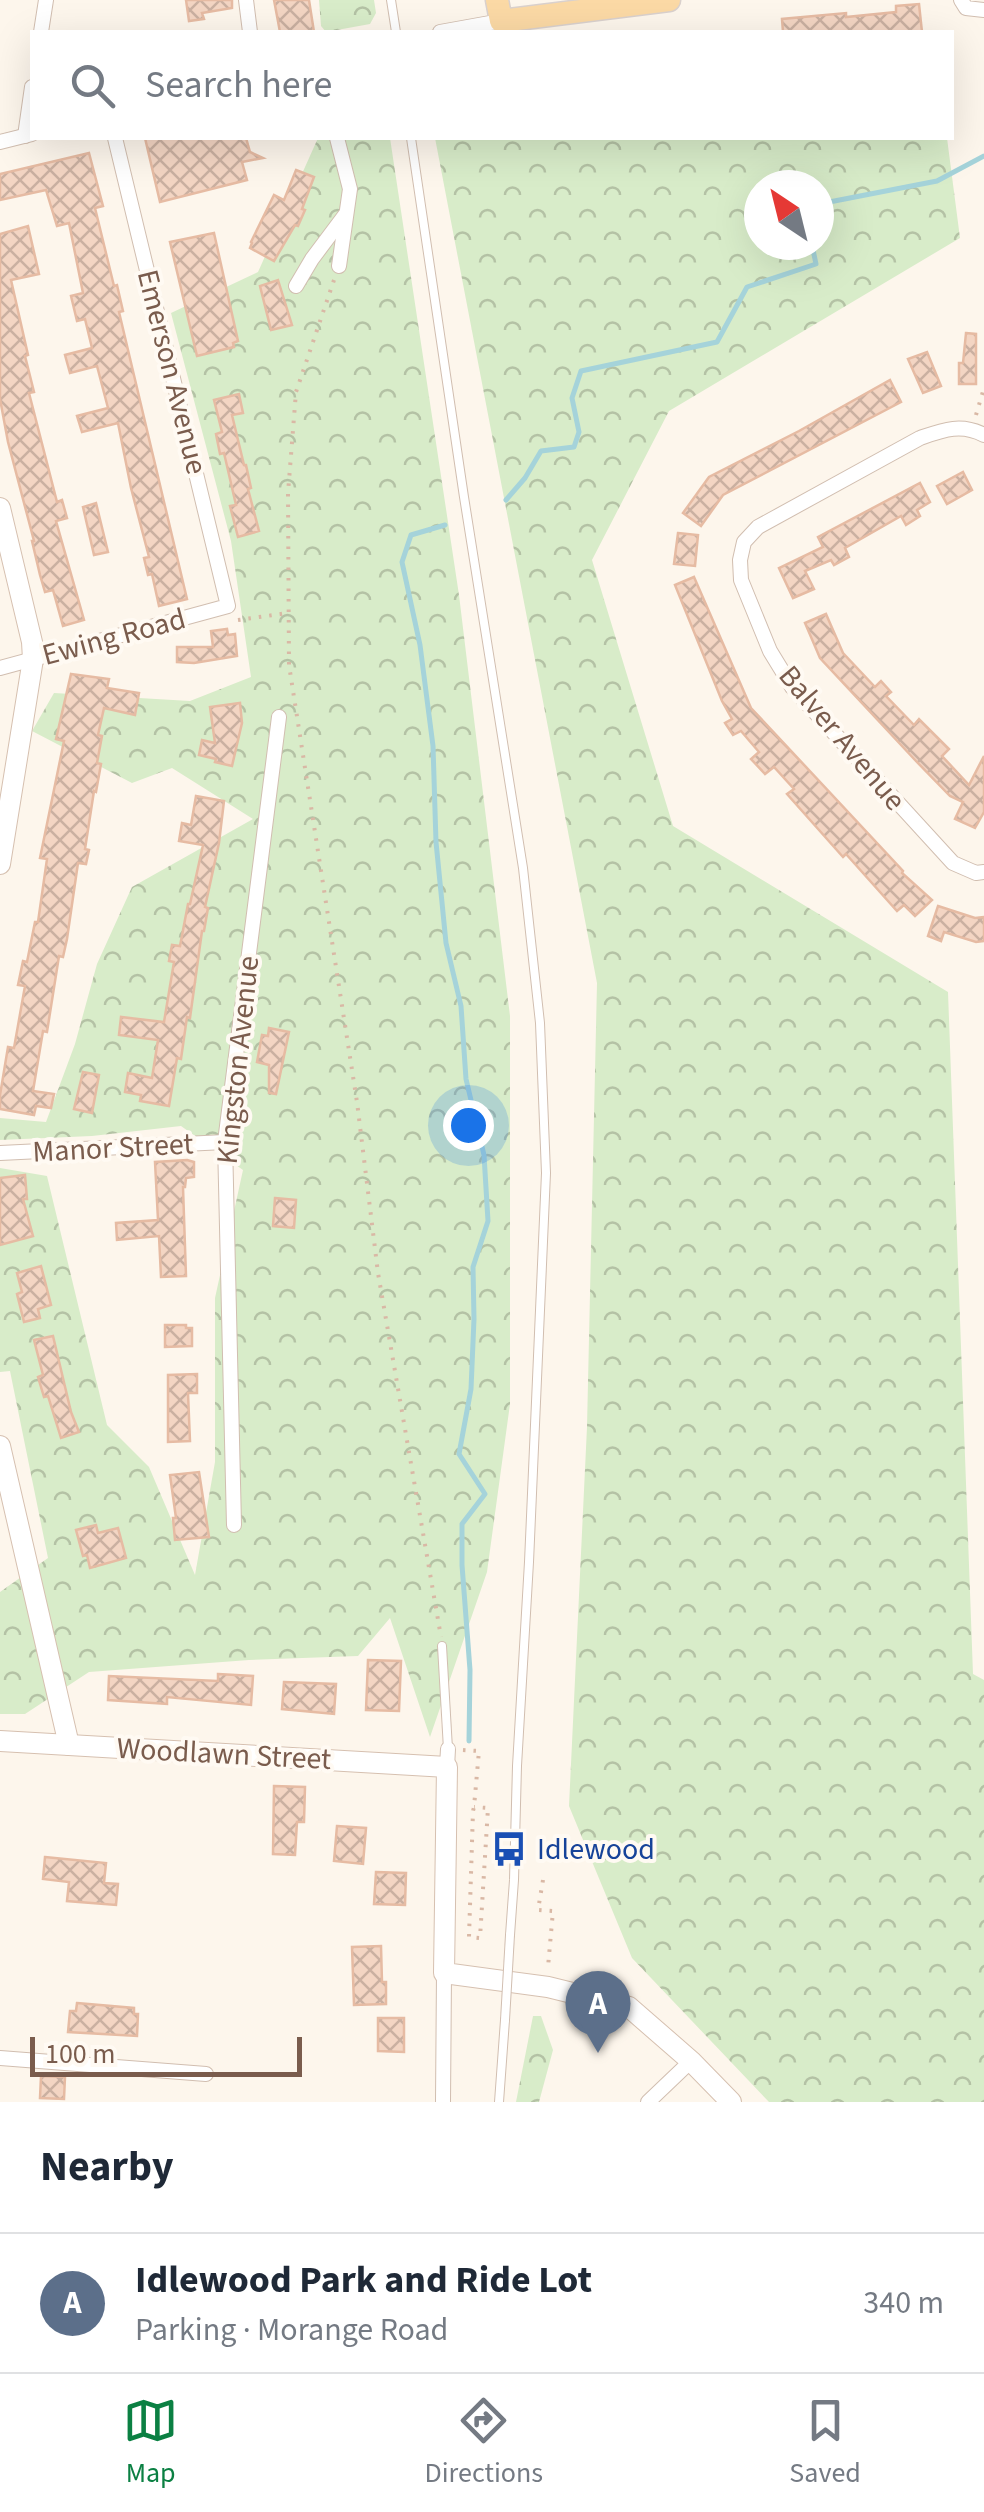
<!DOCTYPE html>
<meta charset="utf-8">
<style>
:root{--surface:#fff;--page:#f6f6f7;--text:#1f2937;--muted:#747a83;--line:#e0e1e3;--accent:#0b8043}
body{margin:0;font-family:"Source Sans 3",sans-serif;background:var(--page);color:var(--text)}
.compass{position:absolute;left:744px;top:170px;width:90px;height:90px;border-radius:50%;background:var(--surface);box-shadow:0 10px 40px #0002;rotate:325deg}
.scale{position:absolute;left:30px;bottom:25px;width:272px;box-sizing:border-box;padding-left:10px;border:5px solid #7a5c4d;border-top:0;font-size:28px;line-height:35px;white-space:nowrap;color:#7a5c4d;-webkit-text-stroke:8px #fffaf3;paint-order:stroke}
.you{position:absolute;left:468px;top:1125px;width:35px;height:35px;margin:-25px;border:8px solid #fff;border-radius:50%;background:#1a73e8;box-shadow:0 0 0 15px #1a73e833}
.badge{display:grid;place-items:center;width:65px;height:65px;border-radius:50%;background:var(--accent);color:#fff;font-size:32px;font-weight:700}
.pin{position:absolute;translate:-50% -82px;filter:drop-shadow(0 2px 5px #0008)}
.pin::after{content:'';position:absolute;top:52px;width:35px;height:30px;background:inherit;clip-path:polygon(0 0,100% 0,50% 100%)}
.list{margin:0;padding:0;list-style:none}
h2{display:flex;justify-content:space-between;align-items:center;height:130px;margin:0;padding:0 40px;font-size:42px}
h2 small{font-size:32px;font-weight:400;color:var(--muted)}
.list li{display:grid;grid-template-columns:65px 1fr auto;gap:30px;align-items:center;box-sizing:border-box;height:140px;padding:0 40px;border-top:2px solid var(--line)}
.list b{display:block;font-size:38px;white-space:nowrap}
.list p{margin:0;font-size:32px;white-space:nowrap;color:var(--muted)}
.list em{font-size:32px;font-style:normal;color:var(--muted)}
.icon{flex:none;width:55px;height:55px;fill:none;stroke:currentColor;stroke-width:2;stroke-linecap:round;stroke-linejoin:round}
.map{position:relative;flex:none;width:984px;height:2102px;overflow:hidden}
.search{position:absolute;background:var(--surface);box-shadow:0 10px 40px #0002;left:30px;right:30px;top:30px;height:110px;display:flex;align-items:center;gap:25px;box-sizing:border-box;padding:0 35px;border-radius:0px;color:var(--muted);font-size:38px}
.sheet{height:270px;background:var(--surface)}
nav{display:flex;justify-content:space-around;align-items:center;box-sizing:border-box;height:140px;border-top:2px solid var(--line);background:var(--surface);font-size:28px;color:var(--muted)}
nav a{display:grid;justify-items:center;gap:5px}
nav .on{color:var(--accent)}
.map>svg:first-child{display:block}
</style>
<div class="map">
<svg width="984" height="2102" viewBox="0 0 984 2102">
<defs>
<pattern id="forest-crowns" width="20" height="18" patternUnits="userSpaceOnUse" patternTransform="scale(2.5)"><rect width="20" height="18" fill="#d8ecc9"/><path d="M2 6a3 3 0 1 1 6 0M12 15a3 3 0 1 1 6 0" fill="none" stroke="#b4c2a5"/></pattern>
<pattern id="building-cross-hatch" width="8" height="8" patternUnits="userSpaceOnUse" patternTransform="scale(2.5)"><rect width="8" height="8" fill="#f3d5c3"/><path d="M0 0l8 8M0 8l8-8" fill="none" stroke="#cab0a1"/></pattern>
</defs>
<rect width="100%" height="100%" fill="#fdf6ec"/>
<g fill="url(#forest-crowns)" fill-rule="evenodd">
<path d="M319,0H374L376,13L370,24L326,32L321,26Z"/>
<path d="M318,138H390L459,595L510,1016V1404L487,1572L430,1737L390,1618L358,1656L249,1660L89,1672L25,1714H0V1592L48,1558L10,1371L0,1372V1168L47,1176L107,1425L149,1467L195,1575L215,1462V1298L243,1170L181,1126L92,1136L0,1140V1118L46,1122L75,1044L97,964L132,887L253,819L172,768L132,783L32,731L54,693L190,701L251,677L231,541L171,313L258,272Z"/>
<path d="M435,138H947L960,238L669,411L592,560L673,826L948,992L973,1674L984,1680V2102H769L632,1958L569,1806L587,1427L597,983ZM759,185H819V245H759Z"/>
<path d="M533,2016H541L553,2050L539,2102H516Z"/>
</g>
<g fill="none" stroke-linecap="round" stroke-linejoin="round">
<g stroke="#a5d3da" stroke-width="5">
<path d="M819,204L937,181L984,156"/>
<path d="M506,500L525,478L541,451L574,447L579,432L572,398L581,371L717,342L747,287L816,264L812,245"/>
<path d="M445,525L411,535L402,562L420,645L433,746L436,842L446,943L461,1006L466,1079L484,1155L488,1221L473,1267L474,1319L471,1389L459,1454L485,1494L462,1524V1565L470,1670L469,1741"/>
</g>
</g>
<g fill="url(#building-cross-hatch)" stroke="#e6bba3" stroke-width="2.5">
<path d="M186,0H232V8L202,13L204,19L189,21Z"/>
<path d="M274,0H309L314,32H280Z"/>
<path d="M919,4L922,32H783L782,19L846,13V17L896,12V6Z"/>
<path d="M145,138H246L250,152L263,158L242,162L247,180L160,202Z"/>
<path d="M89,153L103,206L95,208L114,286L117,285L123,311L119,312L187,599L159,606L152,574L148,575L144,558L149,557L131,488L118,423L82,432L77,416L108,408L97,366L70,373L65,355L92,348L85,319L77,321L71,296L83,293L69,223L57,226L46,190L0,200V174Z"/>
<path d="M296,170L314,177L302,209L305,210L298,226L295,225L274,261L250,248L252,243L251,242L274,195L284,200Z"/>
<path d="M28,226L39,274L11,280L28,355L25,356L34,392L29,393L57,502L62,500L67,518L56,521L84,620L63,626L53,590L45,592L40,575L32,541H34L8,442L0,399V234Z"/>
<path d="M214,233L238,341L233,343L234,347L197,356L170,242Z"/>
<path d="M278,280L292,325L271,330L260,286Z"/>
<path d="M966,333L976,334V384H959V363H963Z"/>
<path d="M927,352L941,386L923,393L908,359Z"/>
<path d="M890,380L901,402L723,495L701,526L683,513L709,477L799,431Z"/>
<path d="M239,394L243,413L232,415L244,465H246L251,488L248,489L259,531L238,537L230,506L236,505L224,453L220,454L216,434L222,432L214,400Z"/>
<path d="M963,472L972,490L947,504L937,486Z"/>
<path d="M920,483L930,502L917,510L920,516L906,525L901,516L845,548L849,557L834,565L831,560L805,571L814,589L793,598L779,568L823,547L818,537Z"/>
<path d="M96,503L108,552L94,555L83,507Z"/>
<path d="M678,533L698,535L695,566L674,564Z"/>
<path d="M694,577L751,708L903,871L902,873L932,900L915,916L904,905L897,911L846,854L843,857L787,794L794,789L774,767L765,774L751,759L759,752L741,731L733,735L725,723L732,719L722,701L675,585Z"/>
<path d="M826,614L843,653L875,687L881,681L891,692L886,696L914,725L919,719L949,749L942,756L969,785L984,756V812L975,828L955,819L963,802L950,796L915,760L820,658L805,623Z"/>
<path d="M227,629L228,635L235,634L237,656L194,663L177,662V647H213L211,631Z"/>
<path d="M71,674L109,679L107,688L139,693L135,715L104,708L98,735L102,736L97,763L101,764L96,792L94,791L85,849L89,850L86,864L78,863L67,939L63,957L59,956L47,1032L43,1031L33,1091L54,1094L51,1108L36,1106L34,1115L0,1109V1095L8,1047L14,1048L25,986L18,985L23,961L27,962L35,922H38L47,859L40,858L64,741L56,739Z"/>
<path d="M240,703L242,723L232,766L215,762L216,759L199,755L202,740L215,743L210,707Z"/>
<path d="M196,796L224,801L219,843L205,907L208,908L204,931H202L190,1018L187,1017L181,1059L177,1058L169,1106L140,1101L141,1095L125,1092L128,1073L152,1078L158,1040L119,1035L121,1017L164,1022L174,962L169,961L172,945L180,946L188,904H190L203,845L179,841L182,823L191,825Z"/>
<path d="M938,906L975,918L984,917V941L976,942L944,932L941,941L928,936Z"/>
<path d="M269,1028L289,1032L276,1094L269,1093V1065L257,1062L262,1035L268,1036Z"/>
<path d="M83,1072L99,1075L92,1113L74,1109Z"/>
<path d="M187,1160L194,1162V1177L186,1178L185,1187H183L186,1276L161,1277L159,1236L117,1240L116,1223L158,1220L155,1162Z"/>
<path d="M25,1175L27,1199H23L33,1236L0,1245V1178Z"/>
<path d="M275,1198L296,1200L294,1228L273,1226Z"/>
<path d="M41,1266L51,1305L38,1309L40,1318L24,1322L17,1294L22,1292L17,1273Z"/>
<path d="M165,1325H186V1328H192V1346L165,1347Z"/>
<path d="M53,1336L71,1412L79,1432L61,1438L48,1396L44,1397L38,1377L43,1375L34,1340Z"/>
<path d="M197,1374V1393H188L190,1441L168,1442V1375Z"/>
<path d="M199,1472L209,1537L175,1540L173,1518H176L170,1475Z"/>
<path d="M96,1525L98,1533L118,1528L126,1558L90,1568L87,1555L83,1556L76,1530Z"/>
<path d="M368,1660L401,1661L399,1711L366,1710Z"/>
<path d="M218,1674L253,1676L251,1705L167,1697V1704L108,1700L109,1676L218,1681Z"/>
<path d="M284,1682L336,1684L334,1714L282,1709Z"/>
<path d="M274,1786L305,1787L304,1822H297L295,1855L273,1854Z"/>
<path d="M337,1826L366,1828L363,1864L334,1861Z"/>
<path d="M45,1857L106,1863L104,1883L118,1884L116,1905L67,1901L69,1882L43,1879Z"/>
<path d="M376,1872L406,1873L405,1905L374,1904Z"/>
<path d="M381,1946L382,1982H386V2004L354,2005L352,1947Z"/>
<path d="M77,2003L134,2008V2014H138L137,2036L68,2032L70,2011H76Z"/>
<path d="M378,2018H404V2052L378,2051Z"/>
<path d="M41,2076L65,2077L64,2099L40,2098Z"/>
</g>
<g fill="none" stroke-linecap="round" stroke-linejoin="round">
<defs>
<g id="lane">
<path d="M391,0L396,32"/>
<path d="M411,138L464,497L523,868L540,1023L546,1173L529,1562L517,1766L514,1880L510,1935"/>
<path d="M442,1646L448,1749"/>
<path d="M499,2102L505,2020"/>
</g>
<g id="street">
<path d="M246,0L250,32"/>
<path d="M961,0L966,8L984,10"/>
<path d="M41,32L46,0"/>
<path d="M440,32L501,21"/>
<path d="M25,136L32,87"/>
<path d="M337,138L350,189L339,266"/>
<path d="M0,142L32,134"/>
<path d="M296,286L312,259L345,215"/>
<path d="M984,435C961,423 943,430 920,438L758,527L744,542L740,560L741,580L770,651L792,687L953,863L976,873L984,872"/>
<path d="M0,668L228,606L115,138"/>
<path d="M0,1153L225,1142"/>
<path d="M234,1525L225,1142L279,717"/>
<path d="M447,1767L448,1749"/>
<path d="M0,2058L206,2074"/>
<path d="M443,2102L444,1973"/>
<path d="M648,2102L691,2061"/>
</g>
<g id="secondary">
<path d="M0,508L32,642L33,659L0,864"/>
<path d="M0,1446L69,1745"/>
<path d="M0,1741L447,1767L444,1973L548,1987L629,2007L691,2061L731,2102"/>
</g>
<path id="primary" d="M497,0L501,21L669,0"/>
</defs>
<use href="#lane" stroke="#d1beb0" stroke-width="10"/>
<use href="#street" stroke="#d1beb0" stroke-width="16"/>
<use href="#secondary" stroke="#d6c0b0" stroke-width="22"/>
<use href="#primary" stroke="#dad1cd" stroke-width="25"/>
<g stroke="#d9b8a5" stroke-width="4" stroke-dasharray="2.5 8" stroke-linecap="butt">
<path d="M334,280L296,392L288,493L289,665L357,1102L378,1273L441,1637"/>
<path d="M976,415L984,388"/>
<path d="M238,620L288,613"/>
<path d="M463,1750L479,1751L474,1807L473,1811L469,1937L480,1938L488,1808L474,1807"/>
<path d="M543,1880L538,1910L553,1911L548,1967"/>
</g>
<use href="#lane" stroke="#fff" stroke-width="8"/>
<use href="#street" stroke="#fff" stroke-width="14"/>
<use href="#secondary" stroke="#fff" stroke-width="20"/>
<use href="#primary" stroke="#fbd9a5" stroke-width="22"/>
<defs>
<path id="lane-bridge" d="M505,2020L510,1935"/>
</defs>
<use href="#lane-bridge" stroke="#d1beb0" stroke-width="10" stroke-linecap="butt"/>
<use href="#lane-bridge" stroke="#fff" stroke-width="8"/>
</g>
<defs>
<symbol id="bus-bare" viewBox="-9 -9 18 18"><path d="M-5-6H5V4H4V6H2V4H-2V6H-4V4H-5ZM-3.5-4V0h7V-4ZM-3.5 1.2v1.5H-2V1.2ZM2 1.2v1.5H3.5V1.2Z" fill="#1a4fb4" stroke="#fffaf3" stroke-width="2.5" paint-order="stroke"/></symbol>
</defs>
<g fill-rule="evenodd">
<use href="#bus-bare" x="484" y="1824" width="50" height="50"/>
</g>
<g text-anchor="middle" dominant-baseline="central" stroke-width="8" stroke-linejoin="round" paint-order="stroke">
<g font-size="30" fill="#7a5c4d" stroke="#fffaf3">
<text transform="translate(172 372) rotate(76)">Emerson Avenue</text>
<text transform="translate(114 637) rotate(-15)">Ewing Road</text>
<text transform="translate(842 738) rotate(50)">Balver Avenue</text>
<text transform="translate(238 1060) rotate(-84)">Kingston Avenue</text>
<text transform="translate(113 1148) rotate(-3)">Manor Street</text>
<text transform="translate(224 1754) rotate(3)">Woodlawn Street</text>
</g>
<g font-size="30" fill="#164399" stroke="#fffaf3" text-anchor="start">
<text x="537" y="1849">Idlewood</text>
</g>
</g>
</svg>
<svg class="compass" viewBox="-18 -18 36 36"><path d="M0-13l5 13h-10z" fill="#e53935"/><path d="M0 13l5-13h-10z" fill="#747a83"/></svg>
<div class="scale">100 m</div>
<div class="you"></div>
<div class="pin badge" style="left:598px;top:2053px;background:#5c6f8a">A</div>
<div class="search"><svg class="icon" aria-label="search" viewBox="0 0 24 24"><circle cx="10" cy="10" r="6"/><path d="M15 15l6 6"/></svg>Search here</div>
</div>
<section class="sheet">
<h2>Nearby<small></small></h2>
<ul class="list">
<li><span class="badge" style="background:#5c6f8a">A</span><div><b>Idlewood Park and Ride Lot</b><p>Parking · Morange Road</p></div><em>340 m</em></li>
</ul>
</section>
<nav>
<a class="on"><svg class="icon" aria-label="map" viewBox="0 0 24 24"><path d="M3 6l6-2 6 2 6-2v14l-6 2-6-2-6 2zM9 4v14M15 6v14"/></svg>Map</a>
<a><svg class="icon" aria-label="directions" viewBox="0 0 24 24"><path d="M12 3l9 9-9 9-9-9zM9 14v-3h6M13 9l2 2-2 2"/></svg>Directions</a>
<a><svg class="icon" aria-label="saved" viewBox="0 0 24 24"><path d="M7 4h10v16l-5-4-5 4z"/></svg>Saved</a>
</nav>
